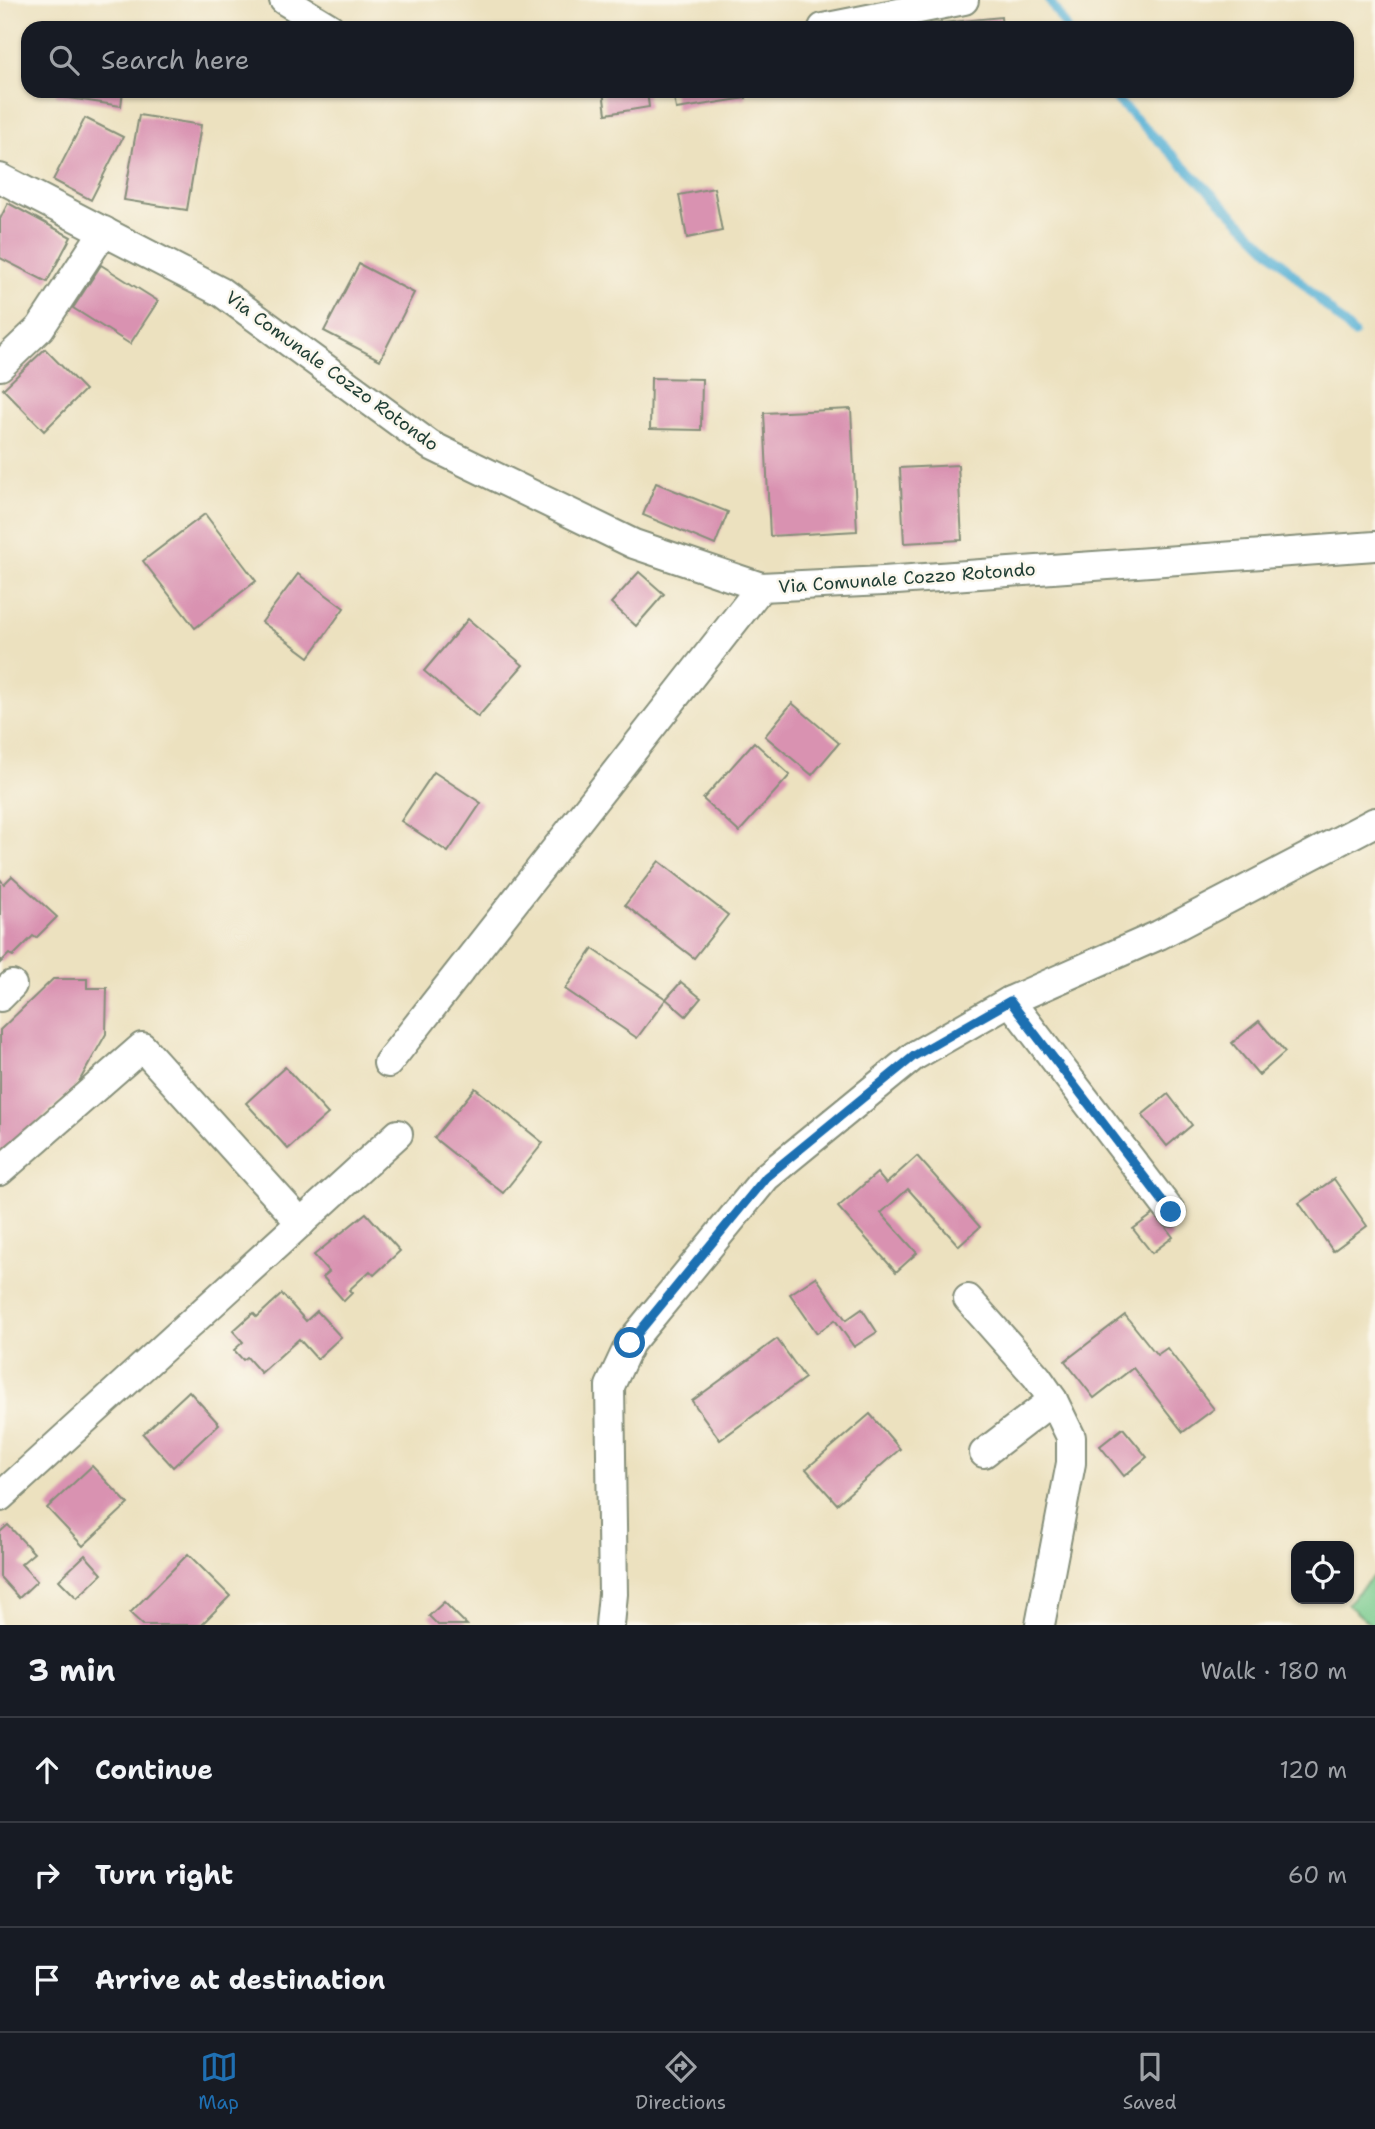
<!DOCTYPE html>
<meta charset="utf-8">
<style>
:root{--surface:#171b24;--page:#242831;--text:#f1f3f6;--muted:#9ea1a6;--line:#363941;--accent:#1f6fb2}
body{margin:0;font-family:"Shantell Sans",sans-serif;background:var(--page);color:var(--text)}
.controls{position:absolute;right:21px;bottom:21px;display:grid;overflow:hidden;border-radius:14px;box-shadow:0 2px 5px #0004}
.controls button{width:63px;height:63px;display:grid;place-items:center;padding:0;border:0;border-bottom:2px solid var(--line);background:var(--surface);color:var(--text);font:35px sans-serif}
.stop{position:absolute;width:21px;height:21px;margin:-16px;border:5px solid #1f6fb2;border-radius:50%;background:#fff}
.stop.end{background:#1f6fb2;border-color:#fff;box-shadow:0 2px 7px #0008}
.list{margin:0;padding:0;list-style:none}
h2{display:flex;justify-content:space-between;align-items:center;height:91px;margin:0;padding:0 28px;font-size:30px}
h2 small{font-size:23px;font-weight:400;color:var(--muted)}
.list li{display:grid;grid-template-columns:46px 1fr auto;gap:21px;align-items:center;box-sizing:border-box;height:105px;padding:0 28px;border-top:2px solid var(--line)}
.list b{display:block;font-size:26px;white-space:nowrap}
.list em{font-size:23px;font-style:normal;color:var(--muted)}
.icon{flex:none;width:38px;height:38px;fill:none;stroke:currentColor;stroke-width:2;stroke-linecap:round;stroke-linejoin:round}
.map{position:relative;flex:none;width:1375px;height:1625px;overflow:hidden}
.search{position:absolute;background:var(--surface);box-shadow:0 2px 5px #0004;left:21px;right:21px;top:21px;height:77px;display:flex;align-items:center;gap:18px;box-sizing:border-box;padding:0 24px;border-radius:21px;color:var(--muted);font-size:26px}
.sheet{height:406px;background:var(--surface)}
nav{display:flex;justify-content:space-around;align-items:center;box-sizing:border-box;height:98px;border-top:2px solid var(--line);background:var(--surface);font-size:19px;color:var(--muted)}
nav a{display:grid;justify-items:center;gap:4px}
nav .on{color:var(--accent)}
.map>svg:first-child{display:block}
</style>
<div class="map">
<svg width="1375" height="1625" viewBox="0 0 1375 1625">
<rect width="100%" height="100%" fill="#fbf7ec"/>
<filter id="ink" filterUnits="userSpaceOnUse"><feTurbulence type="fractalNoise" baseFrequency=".0143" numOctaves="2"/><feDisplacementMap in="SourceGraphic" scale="14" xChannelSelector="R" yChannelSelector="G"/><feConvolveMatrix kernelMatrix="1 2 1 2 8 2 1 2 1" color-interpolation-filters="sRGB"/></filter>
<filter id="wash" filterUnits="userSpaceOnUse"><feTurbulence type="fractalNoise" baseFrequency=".00686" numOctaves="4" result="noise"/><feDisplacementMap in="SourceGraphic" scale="28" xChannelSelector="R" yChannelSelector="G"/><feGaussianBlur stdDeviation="1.57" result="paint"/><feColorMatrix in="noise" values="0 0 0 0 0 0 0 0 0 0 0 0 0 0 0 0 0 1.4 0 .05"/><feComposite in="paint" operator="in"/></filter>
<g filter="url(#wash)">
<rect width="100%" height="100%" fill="#ece1bf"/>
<path fill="#78ca8d" stroke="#4c8460" stroke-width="2" d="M1375,1574V1625H1371L1347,1604Z"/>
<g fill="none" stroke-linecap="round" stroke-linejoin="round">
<g stroke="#57b1d5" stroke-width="9">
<path d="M1049,0L1067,28"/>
<path d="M1108,91L1354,334"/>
</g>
</g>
<g id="blocks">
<g fill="#d992b1">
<path d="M1001,17L1002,28H923V25Z"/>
<path d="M56,91H123L121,106L56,96Z"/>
<path d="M603,91H647L649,107L606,114Z"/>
<path d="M673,91H744L746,98L676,109Z"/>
<path d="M139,115L201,125L187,210L124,200Z"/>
<path d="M85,118L123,137L91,200L53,180Z"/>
<path d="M714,188L722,231L687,238L679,195Z"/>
<path d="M8,203L71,237L47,282L0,258V219Z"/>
<path d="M359,264L414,293L380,360L324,331Z"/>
<path d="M101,265L158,301L130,344L73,308Z"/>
<path d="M45,349L85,390L44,431L3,389Z"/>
<path d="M651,378L702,379L701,430L650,429Z"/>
<path d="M851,409L857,531L770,536L764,413Z"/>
<path d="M958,465L962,540L904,543L900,468Z"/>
<path d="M656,483L728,512L715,545L643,515Z"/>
<path d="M205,514L256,581L195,628L143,561Z"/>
<path d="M639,572L664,594L636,626L611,603Z"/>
<path d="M298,574L344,608L309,657L262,622Z"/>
<path d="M468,619L523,665L478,717L424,671Z"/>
<path d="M792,703L839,743L812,775L765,736Z"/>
<path d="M754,742L790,775L739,832L703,799Z"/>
<path d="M434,772L481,803L448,852L401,821Z"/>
<path d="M659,861L728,915L694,958L625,905Z"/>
<path d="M12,876L57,917L36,938L33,936L13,956L9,954L0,963V879L4,884Z"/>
<path d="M593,949L666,999L637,1038L565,989Z"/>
<path d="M53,979H87V988H107L106,1034L76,1087L0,1158V1030Z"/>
<path d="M681,982L701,998L686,1016L666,999Z"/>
<path d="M1259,1021L1285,1052L1259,1075L1232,1043Z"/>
<path d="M285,1067L328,1114L288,1149L246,1103Z"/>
<path d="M475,1088L543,1143L503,1193L434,1138Z"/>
<path d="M1168,1094L1192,1125L1167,1146L1142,1115Z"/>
<path d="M917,1156L980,1227L959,1246L908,1189L881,1213L917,1253L896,1272L838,1207L877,1173L886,1184Z"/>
<path d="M1334,1179L1367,1226L1333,1251L1299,1203Z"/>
<path d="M366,1213L400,1251L374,1275L370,1271L349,1290L352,1293L344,1301L323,1277L329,1272L314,1255Z"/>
<path d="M1155,1213L1173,1237L1152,1253L1133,1229Z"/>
<path d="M816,1277L846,1320L862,1309L877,1332L854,1347L835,1320L817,1333L790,1294Z"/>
<path d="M282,1294L306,1321L317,1311L341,1337L317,1359L299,1339L261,1373L247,1357L243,1360L234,1350L243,1342L233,1331L253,1313L257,1317Z"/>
<path d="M1125,1315L1157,1355L1167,1348L1214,1409L1183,1432L1133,1368L1094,1398L1065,1361Z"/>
<path d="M777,1339L805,1378L720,1440L692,1401Z"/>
<path d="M189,1391L219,1424L173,1467L143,1434Z"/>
<path d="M870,1414L900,1449L837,1504L806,1469Z"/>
<path d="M1123,1428L1147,1457L1124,1476L1100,1446Z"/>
<path d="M92,1466L128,1504L83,1546L47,1508Z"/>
<path d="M8,1525L34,1553L21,1564L37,1581L19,1598L0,1577V1532Z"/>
<path d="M188,1554L230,1596L201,1625H143L130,1613Z"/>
<path d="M85,1555L102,1574L77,1598L59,1580Z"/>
<path d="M444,1602L467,1625H438L429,1616Z"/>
</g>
</g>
</g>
<g filter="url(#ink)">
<use href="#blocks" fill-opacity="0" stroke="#868f7a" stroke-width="2"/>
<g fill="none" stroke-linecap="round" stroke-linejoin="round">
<defs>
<g id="minor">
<path d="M284,0L330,28"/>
<path d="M823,28L964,0"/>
<path d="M0,178L221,292L430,445L634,544L761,587L883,581L1375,546"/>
<path d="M0,366L40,328L104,231"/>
<path d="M0,997L12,985"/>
<path d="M1010,1001L1171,1212"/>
<path d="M388,1063L761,587"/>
<path d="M0,1171L142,1047L301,1223"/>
<path d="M968,1299L1037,1377L1053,1400L1071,1437V1463L1040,1625"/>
<path d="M984,1453L1053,1400"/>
<path d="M0,1497L398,1134"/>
<path d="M610,1625L613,1594L610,1386L630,1343L766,1177L914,1056L1010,1001L1159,935L1375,822"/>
</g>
</defs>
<use href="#minor" stroke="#868f7a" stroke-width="32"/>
<use href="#minor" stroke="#fff" stroke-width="28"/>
</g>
</g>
<g fill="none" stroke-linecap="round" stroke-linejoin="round" filter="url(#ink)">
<path stroke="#1f6fb2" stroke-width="9" d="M630,1343L766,1177L914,1056L1010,1001L1171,1212"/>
</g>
<g text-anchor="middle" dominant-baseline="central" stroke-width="5" stroke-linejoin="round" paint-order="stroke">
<g font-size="18" fill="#1f3d34" stroke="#fbf7ec">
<text transform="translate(332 371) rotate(36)">Via Comunale Cozzo Rotondo</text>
<text transform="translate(907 578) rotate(-4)">Via Comunale Cozzo Rotondo</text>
</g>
</g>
</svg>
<div class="controls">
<button><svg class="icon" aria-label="locate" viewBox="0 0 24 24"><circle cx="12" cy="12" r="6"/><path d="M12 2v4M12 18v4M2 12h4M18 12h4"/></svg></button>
</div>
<div class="stop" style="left:630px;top:1343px"></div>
<div class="stop end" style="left:1171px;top:1212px"></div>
<div class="search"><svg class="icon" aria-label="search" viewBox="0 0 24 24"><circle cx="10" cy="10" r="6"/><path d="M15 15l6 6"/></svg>Search here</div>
</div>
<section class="sheet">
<h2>3 min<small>Walk · 180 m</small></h2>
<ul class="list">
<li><svg class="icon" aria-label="ahead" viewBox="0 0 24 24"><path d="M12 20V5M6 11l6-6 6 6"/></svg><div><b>Continue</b></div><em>120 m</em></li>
<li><svg class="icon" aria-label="right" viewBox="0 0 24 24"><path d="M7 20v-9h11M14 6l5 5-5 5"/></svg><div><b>Turn right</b></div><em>60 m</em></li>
<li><svg class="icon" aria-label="arrive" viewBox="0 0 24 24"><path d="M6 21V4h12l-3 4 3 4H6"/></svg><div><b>Arrive at destination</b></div></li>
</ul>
</section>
<nav>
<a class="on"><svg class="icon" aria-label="map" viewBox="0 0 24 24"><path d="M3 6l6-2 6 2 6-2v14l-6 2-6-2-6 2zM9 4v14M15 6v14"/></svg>Map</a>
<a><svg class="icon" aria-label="directions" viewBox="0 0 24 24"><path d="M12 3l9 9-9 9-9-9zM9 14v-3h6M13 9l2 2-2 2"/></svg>Directions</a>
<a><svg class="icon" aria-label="saved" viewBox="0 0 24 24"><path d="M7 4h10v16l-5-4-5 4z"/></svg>Saved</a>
</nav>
